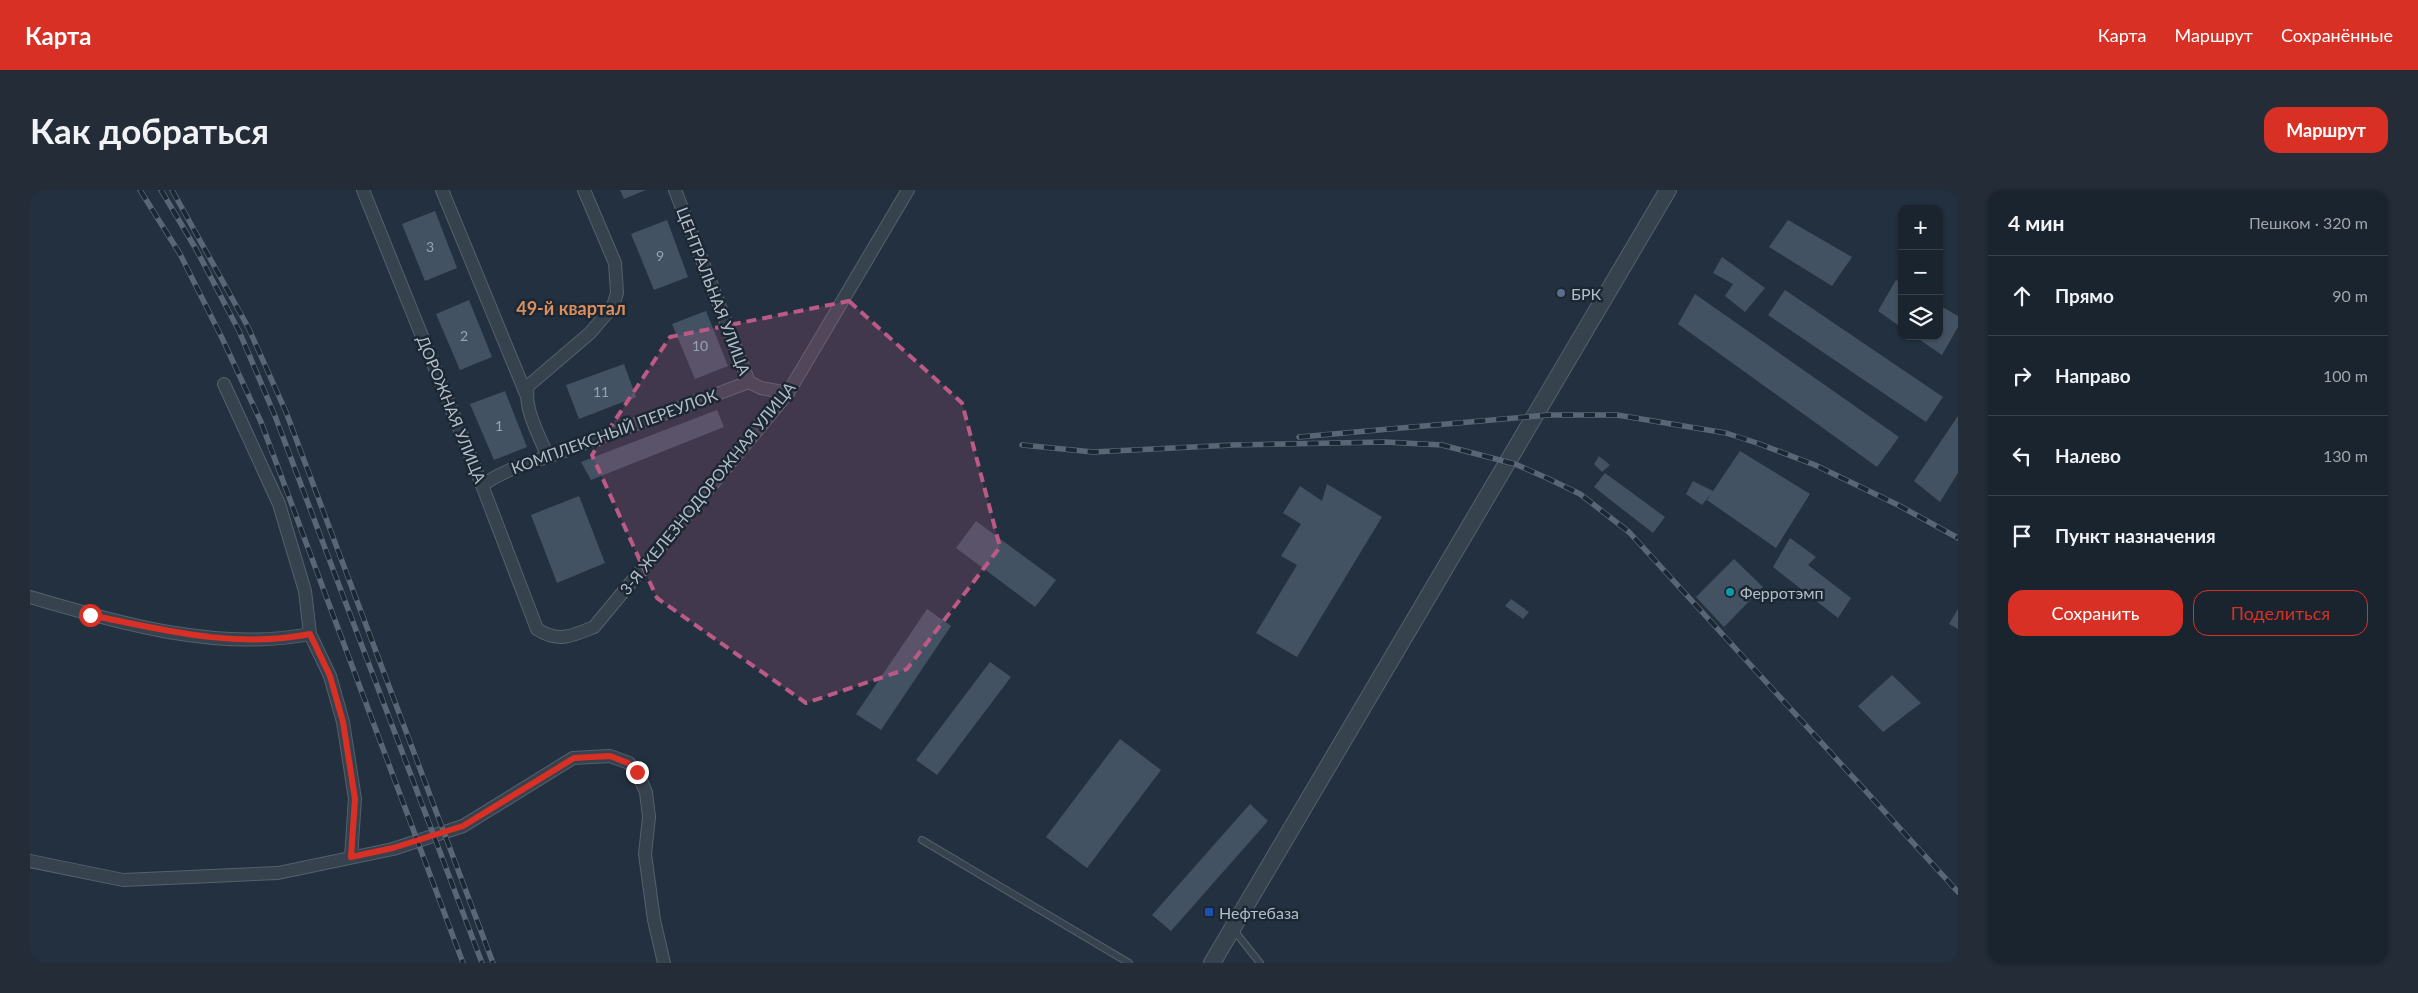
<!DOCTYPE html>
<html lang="ru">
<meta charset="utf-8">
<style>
:root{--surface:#1a242f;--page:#232c37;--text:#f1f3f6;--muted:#9fa4aa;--line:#38414b;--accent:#d93025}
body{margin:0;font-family:Lato,sans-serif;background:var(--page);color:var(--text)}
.controls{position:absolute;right:15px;top:15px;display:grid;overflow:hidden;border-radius:10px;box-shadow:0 1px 4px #0004}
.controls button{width:45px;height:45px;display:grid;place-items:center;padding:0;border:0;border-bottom:1px solid var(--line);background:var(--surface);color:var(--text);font:25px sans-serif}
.stop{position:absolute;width:15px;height:15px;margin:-11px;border:4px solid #d93025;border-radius:50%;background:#fff}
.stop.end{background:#d93025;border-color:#fff;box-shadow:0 1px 5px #0008}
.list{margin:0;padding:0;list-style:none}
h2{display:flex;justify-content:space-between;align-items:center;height:65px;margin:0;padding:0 20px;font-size:21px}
h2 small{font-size:16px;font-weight:400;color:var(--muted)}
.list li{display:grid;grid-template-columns:32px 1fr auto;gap:15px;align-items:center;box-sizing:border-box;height:80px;padding:0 20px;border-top:1px solid var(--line)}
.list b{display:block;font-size:19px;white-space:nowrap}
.list em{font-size:16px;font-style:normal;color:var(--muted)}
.actions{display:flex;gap:10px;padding:15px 20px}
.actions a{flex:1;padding:11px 0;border:1px solid var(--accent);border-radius:15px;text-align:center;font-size:18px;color:var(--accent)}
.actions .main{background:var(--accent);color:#fff}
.icon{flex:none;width:28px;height:28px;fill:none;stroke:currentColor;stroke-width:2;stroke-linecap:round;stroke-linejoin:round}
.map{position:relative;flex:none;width:1928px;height:773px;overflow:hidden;border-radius:15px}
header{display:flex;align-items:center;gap:30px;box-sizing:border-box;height:70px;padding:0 25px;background:var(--accent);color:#fff}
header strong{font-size:24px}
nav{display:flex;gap:28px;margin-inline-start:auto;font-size:18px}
.intro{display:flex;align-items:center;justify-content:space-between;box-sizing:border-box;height:120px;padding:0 30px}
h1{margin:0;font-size:35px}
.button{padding:12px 22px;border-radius:15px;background:var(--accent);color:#fff;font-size:18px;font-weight:700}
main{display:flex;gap:30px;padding:0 30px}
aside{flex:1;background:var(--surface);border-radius:15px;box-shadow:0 1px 4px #0004}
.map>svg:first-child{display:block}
</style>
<header>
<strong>Карта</strong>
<nav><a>Карта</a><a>Маршрут</a><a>Сохранённые</a></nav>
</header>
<div class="intro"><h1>Как добраться</h1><a class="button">Маршрут</a></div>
<main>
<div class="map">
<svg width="1928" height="773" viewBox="0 0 1928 773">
<rect width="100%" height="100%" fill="#23303f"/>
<g fill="#435263">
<path d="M590,0H616L594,9Z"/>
<path d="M405,21L427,78L395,91L372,34Z"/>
<path d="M637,30L658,87L624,100L601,44Z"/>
<path d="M1758,30L1822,67L1802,96L1739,57Z"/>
<path d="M1692,67L1735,98L1715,122L1695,106L1703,94L1683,83Z"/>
<path d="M1866,90L1872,93V138L1848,121Z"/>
<path d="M1755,100L1913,207L1896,232L1738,125Z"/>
<path d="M1665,104L1869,247L1847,277L1648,134Z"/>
<path d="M439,110L462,167L430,180L406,124Z"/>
<path d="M1909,115L1928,126V137L1912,165L1884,146H1909Z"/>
<path d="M676,121L698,176L665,189L642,134Z"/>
<path d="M594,174L606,207L549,229L536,195Z"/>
<path d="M475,201L497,257L464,270L440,214Z"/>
<path d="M687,220L694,237L561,290L551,272Z"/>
<path d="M1928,226V283L1910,312L1884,291Z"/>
<path d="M1710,261L1780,304L1746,358L1677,310L1681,304L1672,315L1656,304L1663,291L1683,301Z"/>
<path d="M1569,266L1580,275L1572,282L1564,274Z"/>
<path d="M1575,283L1635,327L1623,343L1564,297Z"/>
<path d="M1297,294L1352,327L1267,467L1226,443L1267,375L1251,366L1271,334L1253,323L1270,296L1292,311Z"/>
<path d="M549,306L575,373L527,393L501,325Z"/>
<path d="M946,331L1026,390L1005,417L926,358Z"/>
<path d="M1760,348L1786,367L1778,375L1821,408L1808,428L1743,377Z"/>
<path d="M1704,369L1733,397L1694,437L1666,407Z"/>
<path d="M1481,409L1499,422L1493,429L1475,416Z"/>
<path d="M897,419L921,436L851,540L826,524Z"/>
<path d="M1928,419V439L1919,434Z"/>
<path d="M960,472L981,487L907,585L886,570Z"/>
<path d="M1862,485L1891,513L1853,542L1828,516Z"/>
<path d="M1090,549L1131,580L1057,678L1016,647Z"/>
<path d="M1220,614L1238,631L1141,741L1122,725Z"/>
</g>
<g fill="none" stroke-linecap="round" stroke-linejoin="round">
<defs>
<g id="service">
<path d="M892,650L1099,773"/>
<path d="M1203,739L1230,773"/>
</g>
<g id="minor">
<path d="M333,0L452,295L507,439C528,453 542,446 564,437L758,203L878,0"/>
<path d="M412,0L496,204"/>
<path d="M645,0L719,192L731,198L758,203"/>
<path d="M194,194L249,314L275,401L280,444"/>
<path d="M518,267C510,247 493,218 498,196L560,143L583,116L587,103L585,73L554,0"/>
<path d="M452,295C474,281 493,273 518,267L719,192"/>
<path d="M0,407C87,433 189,462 280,444L300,486L313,532L325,609L321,667"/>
<path d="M0,671L93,690L248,683L363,659L433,636L543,568L580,566L599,573L607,582L616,602L619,627L615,664L624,730L634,773"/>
</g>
<path id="tertiary" d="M1182,773L1638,0"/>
</defs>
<use href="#service" stroke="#55606d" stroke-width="8"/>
<use href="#minor" stroke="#55606d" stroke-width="14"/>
<use href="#tertiary" stroke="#55606d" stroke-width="18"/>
<use href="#service" stroke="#37424f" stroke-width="6"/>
<use href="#minor" stroke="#37424f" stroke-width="12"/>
<use href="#tertiary" stroke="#37424f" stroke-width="16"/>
<defs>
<g id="rail">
<path d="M110,0L150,64L192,148L231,232L433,773"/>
<path d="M131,0L166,59L209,141L245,226L452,773"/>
<path d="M142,0L218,137L256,222L463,773"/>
<path d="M1269,247L1518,225H1587L1696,243L1727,253L1785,275L1868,315L1928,348"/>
<path d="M992,255L1063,262L1203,255L1355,252L1412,255L1485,274L1517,288L1550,304L1599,342L1928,702"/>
</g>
</defs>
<use href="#rail" stroke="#586676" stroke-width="5.5"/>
<use href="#rail" stroke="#1c2734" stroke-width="4" stroke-dasharray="11" stroke-linecap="butt"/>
</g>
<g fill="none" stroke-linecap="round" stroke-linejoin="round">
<path stroke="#d93025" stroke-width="6" d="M60,425C133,440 206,459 280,444L300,486L313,532L325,609L321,667L363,658L433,636L544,568L580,566L598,573L607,582"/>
</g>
<path fill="#bc5a87" fill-opacity="0.2" stroke="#bc5a87" stroke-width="4" stroke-dasharray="10 6" stroke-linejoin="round" d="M819,111L932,213L970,357L877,479L776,513L627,408L562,265L640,147Z"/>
<circle fill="#5c6f8a" stroke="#1c2734" stroke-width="2" cx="1531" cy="103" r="5"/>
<circle fill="#0f9aa8" stroke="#1c2734" stroke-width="2" cx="1700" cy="402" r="5"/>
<rect fill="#1a4fb4" stroke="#1c2734" stroke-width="2" x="1174" y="717" width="10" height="10" rx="2.5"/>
<g text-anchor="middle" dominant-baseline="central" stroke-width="5" stroke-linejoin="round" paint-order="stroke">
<g font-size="14" fill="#97a2b0">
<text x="400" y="56">3</text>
<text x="630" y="65">9</text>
<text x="434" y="145">2</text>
<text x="670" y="155">10</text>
<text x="571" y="201">11</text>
<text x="469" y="235">1</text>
</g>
<g font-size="16" fill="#b3bdca" stroke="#1c2734">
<text transform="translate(684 101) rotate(69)">ЦЕНТРАЛЬНАЯ УЛИЦА</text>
<text transform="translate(422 219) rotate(68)">ДОРОЖНАЯ УЛИЦА</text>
<text transform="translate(584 241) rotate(-20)">КОМПЛЕКСНЫЙ ПЕРЕУЛОК</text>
<text transform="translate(677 298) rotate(-51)">3-Я ЖЕЛЕЗНОДОРОЖНАЯ УЛИЦА</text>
</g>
<g font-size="16" fill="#b3bdca" stroke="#1c2734" text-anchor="start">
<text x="1541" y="103">БРК</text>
<text x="1710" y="402">Ферротэмп</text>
<text x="1189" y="722">Нефтебаза</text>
</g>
<g font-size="18" font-weight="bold" fill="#db8f5d" stroke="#1c2734">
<text x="541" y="118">49-й квартал</text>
</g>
</g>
</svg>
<div class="controls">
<button>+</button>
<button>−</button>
<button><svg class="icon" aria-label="layers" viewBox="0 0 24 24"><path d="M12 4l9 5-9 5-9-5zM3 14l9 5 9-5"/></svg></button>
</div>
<div class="stop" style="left:60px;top:425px"></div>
<div class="stop end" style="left:607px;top:582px"></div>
</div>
<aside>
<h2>4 мин<small>Пешком · 320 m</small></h2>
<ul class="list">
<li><svg class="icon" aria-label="ahead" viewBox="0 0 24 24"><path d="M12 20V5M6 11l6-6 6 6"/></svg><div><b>Прямо</b></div><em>90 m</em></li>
<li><svg class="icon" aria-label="right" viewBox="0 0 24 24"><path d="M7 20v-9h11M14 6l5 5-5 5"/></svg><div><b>Направо</b></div><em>100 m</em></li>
<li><svg class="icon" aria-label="left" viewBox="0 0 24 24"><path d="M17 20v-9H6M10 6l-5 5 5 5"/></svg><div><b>Налево</b></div><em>130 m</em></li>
<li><svg class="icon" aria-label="arrive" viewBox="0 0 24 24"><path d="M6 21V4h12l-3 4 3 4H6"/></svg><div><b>Пункт назначения</b></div></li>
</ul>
<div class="actions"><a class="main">Сохранить</a><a>Поделиться</a></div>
</aside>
</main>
